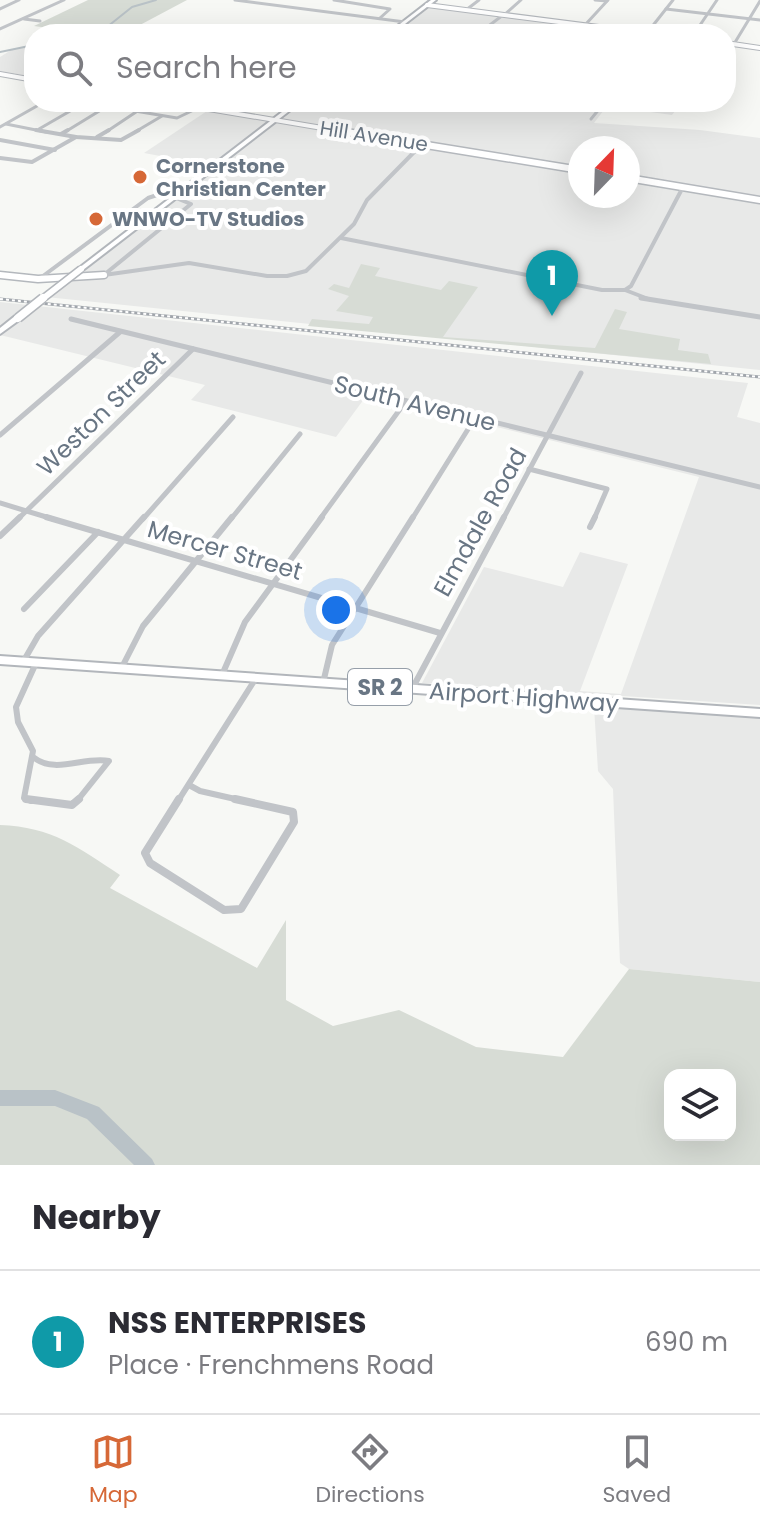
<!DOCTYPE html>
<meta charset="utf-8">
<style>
:root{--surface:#fff;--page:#f7f7f7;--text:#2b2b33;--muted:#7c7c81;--line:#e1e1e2;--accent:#d66837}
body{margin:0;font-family:Poppins,sans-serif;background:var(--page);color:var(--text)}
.controls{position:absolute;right:24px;bottom:24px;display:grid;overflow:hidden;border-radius:16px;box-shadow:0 8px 32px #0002}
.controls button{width:72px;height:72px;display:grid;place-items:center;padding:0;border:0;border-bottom:2px solid var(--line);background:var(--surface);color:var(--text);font:40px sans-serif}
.compass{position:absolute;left:568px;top:136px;width:72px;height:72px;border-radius:50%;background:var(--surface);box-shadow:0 8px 32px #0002;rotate:23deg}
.you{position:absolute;left:336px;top:610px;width:28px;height:28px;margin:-20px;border:6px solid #fff;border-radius:50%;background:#1a73e8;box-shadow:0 0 0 12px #1a73e833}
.badge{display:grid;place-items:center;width:52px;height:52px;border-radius:50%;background:var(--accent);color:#fff;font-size:26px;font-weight:700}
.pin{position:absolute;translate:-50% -66px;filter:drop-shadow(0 2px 4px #0008)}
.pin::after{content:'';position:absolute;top:42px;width:28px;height:24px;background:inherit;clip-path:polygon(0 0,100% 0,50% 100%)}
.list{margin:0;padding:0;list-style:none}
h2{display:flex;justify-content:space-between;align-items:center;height:104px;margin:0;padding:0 32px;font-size:34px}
h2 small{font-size:26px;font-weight:400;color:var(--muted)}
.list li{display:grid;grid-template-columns:52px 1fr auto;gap:24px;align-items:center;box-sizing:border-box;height:144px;padding:0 32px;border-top:2px solid var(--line)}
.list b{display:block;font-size:30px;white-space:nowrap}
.list p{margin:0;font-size:26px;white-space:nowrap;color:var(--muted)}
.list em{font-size:26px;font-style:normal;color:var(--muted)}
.icon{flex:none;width:44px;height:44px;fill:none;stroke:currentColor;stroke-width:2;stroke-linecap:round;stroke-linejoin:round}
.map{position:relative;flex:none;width:760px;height:1165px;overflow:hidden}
.search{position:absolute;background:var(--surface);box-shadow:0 8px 32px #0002;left:24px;right:24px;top:24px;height:88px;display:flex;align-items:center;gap:20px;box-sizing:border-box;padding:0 28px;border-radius:32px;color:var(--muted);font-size:30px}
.sheet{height:248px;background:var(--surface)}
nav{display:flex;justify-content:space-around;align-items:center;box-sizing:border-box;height:112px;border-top:2px solid var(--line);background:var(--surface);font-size:22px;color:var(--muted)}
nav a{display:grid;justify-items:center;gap:4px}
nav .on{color:var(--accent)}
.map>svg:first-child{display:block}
</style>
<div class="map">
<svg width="760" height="1165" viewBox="0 0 760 1165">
<rect width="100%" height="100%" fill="#f7f8f5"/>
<g fill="#e8e9e8" fill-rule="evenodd">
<path d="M428,7L645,34H393Z"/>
<path d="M34,47V77L0,71V57L13,49Z"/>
<path d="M305,102H682L672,115L607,106L594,123L700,130L760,138V370L46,297L180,198L214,166L144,153L207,111L277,123ZM580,148H628V196H580Z"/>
<path d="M0,302L748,383L737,417L760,423V705L422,683L484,567L563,587L580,552L628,564L580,691L621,694L699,477L367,395L336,437L191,400L205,385L0,335Z"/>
<path d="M594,707L760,718V982L629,969L620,963L613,789L598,771Z"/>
</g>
<g fill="#d7dcd5" fill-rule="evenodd">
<path d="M88,0H187L123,34H47L56,29L34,26Z"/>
<path d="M361,264L380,268L375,276L441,290L449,281L478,287L443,337L595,348L615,309L627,312L619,329L680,339L678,350L708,354L711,364L308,326L312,319L369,324L373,317L336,311L349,296L328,289L334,284L349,288Z"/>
<path d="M0,825C52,827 78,847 120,875L110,888L257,968L286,920V1000L333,1026L399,1010L476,1047L563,1057L629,969L760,982V1165H0ZM670,1075H730V1135H670Z"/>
</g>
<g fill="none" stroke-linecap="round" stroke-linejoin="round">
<g stroke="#b9c2c7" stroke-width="2">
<path d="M90,34L102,31L132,7L156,0"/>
<path d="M0,52L34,45"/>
</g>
<path fill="#b9c2c7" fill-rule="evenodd" d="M0,1090H55L99,1107L152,1159L155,1165H134L87,1119L55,1106H0Z"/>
<defs>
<g id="secondary-far1">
<path d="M427,5L653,34"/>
<path d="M726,43L760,48"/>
<path d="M0,74L34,80"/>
<path d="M167,102L346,132"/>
</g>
<g id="secondary">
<path d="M334,130L580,170"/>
<path d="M628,178L760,200"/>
<path d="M0,275L38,279L104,275"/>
</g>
<g id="primary">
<path d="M431,0H436L392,34H387Z"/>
<path d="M295,102H301L83,270H79V268Z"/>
<path d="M15,316H21L22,318L0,334V328Z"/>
<path d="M0,656L760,709V717L0,664Z"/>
</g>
</defs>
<use href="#secondary-far1" stroke="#b4b8bd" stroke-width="6"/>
<use href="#secondary" stroke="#b4b8bd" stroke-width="9"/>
<use href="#primary" stroke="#b2b6bb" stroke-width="4"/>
<g stroke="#c1c4c8" stroke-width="3">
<path d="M235,0L405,22"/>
<path d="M334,0L390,9L380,18"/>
<path d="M595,0L607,1"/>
<path d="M0,9L19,0"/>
<path d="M666,9L760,20"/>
<path d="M466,10L479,0"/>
<path d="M504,15L521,0"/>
<path d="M24,19L40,21"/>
<path d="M585,25L608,0"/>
<path d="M397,28L443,34"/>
<path d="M0,29L64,0"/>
<path d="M647,33L673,0"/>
<path d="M332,34L340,30L371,34"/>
<path d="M478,34L503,15"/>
<path d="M694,34L717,0"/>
<path d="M734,44L760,1"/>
<path d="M81,102L177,118L200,107"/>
<path d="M591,119L605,102"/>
<path d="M6,124L46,132"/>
<path d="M0,127L44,102"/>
<path d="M39,129L84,103"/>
<path d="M65,132L114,102"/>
<path d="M106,132L136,112"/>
<path d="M135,132L162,116"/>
</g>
<g stroke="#c1c4c8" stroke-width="4">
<path d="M36,130L76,137L121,140L139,130"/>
<path d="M61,134L68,130"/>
<path d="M97,137L109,130"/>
<path d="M0,140L55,150"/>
<path d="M0,158L32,162L76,137"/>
<path d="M341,238L602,290H625"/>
<path d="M105,274L191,204L176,198"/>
<path d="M104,275L189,263L267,276H287L306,271L354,224L367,200L422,144"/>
<path d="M39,279L148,198L157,195L172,197"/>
<path d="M625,290L651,300"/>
<path d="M625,290L631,286L683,187"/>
</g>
<g stroke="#c1c4c8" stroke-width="5">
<path d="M641,298L760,317"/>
<path d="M71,319L760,487"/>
<path d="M0,435L120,332"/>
<path d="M529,469L607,489L594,519"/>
<path d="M0,503L53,519"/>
<path d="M18,519L193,349"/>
<path d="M143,519L233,417"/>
<path d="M231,519L300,434"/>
<path d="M320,519L406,401"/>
<path d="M412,519L475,418"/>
<path d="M503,519L581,373"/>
</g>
<g stroke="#c1c4c8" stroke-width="6">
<path d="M46,517L440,633"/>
<path d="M590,527L595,517"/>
<path d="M0,536L20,517"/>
<path d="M24,609L98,532"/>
<path d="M23,662L38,636L144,517"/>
<path d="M121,669L143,626L232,517"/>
<path d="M222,675L245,622L322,517"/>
<path d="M323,683L332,645L413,517"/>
<path d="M412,689L504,517"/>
<path d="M33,757C56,775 83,756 109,761L77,801"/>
<path d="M189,785L200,791L244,801"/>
<path d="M31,801L24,798L33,751L18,722L16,707L36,663"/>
<path d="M178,801L256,678"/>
</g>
<g stroke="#c1c4c8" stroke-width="8">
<path d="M26,799L72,805L79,799"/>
<path d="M179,799L145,853L150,863L224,910L241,909L294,822L293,812L235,799"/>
</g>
<use href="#secondary-far1" stroke="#fff" stroke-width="4"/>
<use href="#secondary" stroke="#fff" stroke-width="6"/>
<use href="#primary" fill="#fff" fill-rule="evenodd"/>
<defs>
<path id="rail" d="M0,299L760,377"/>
</defs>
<use href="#rail" stroke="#a1a6ac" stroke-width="3"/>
<use href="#rail" stroke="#fff" stroke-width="2" stroke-dasharray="3" stroke-linecap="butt"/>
<defs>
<path id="primary-bridge-far1" d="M41,300L81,269"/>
<path id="primary-bridge" d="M18,318L43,298"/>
</defs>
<use href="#primary-bridge-far1" stroke="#b2b6bb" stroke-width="9" stroke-linecap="butt"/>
<use href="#primary-bridge" stroke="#b2b6bb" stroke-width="11" stroke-linecap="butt"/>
<use href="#primary-bridge-far1" stroke="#fff" stroke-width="6"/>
<use href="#primary-bridge" stroke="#fff" stroke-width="8"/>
</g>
<g fill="#d66837" stroke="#fff" stroke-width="3">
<circle cx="140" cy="177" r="8"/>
<circle cx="96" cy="219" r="8"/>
</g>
<g text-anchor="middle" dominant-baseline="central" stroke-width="8" stroke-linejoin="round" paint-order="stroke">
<g font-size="20" fill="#697684" stroke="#fff">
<text transform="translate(374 136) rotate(9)">Hill Avenue</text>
</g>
<g font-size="20" font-weight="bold" fill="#697684" stroke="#fff" text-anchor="start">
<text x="156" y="166">Cornerstone<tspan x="156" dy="23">Christian Center</tspan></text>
<text x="112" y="219">WNWO-TV Studios</text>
</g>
<rect fill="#fff" stroke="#969fa9" stroke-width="2" x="348" y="669" width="64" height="36" rx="6"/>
<g font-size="22" font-weight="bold" fill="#697684">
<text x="380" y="687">SR 2</text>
</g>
<g font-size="24" fill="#697684" stroke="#fff">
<text transform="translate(415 403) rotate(14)">South Avenue</text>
<text transform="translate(101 413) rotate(-44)">Weston Street</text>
<text transform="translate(480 522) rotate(-61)">Elmdale Road</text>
<text transform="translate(225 550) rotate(16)">Mercer Street</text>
<text transform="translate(524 697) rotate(4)">Airport Highway</text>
</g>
</g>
</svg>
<div class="controls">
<button><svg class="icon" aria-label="layers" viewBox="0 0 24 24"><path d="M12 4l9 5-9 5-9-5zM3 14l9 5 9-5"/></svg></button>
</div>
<svg class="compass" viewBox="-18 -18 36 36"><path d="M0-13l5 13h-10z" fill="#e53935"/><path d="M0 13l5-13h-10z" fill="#7c7c81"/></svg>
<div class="you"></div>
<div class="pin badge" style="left:552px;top:316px;background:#0f9aa8">1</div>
<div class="search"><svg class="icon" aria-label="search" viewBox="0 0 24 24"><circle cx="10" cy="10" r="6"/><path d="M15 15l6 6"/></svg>Search here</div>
</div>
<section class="sheet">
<h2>Nearby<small></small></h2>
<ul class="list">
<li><span class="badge" style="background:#0f9aa8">1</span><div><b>NSS ENTERPRISES</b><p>Place · Frenchmens Road</p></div><em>690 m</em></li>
</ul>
</section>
<nav>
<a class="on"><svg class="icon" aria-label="map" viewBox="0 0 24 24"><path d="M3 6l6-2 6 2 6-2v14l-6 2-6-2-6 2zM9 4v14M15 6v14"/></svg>Map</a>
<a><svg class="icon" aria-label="directions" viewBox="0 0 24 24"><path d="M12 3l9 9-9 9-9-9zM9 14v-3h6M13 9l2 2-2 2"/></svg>Directions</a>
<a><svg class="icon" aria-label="saved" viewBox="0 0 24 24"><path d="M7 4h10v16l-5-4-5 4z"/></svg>Saved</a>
</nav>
